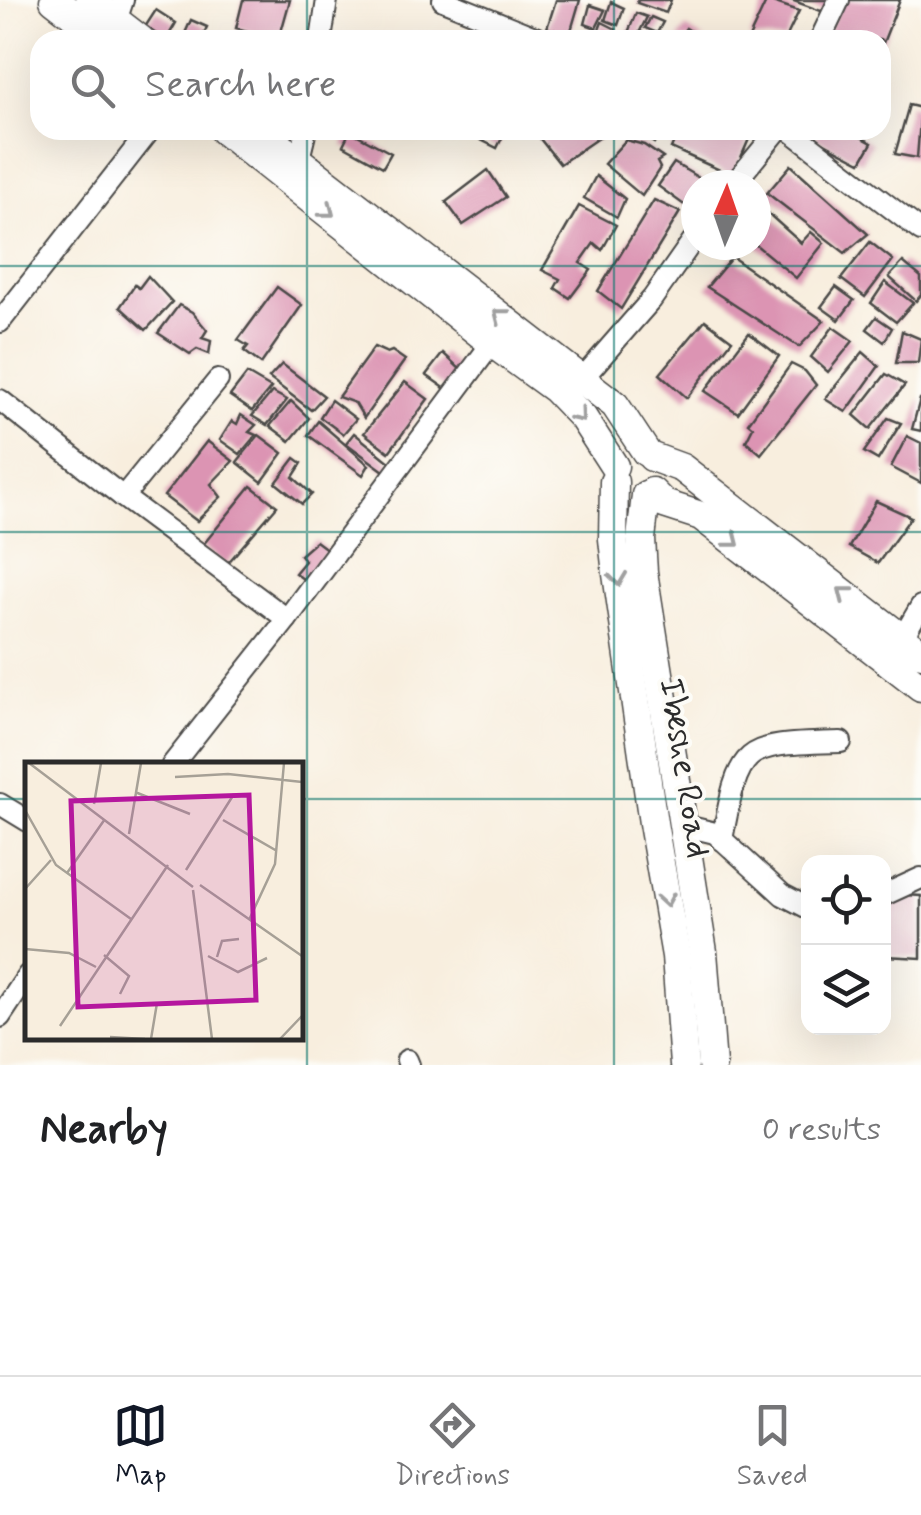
<!DOCTYPE html>
<style>
:root{--surface:#fff;--page:#f2f2f2;--text:#202124;--muted:#757577;--line:#e0e0e0;--accent:#111827}
body{margin:0;font-family:Mynerve,sans-serif;background:var(--page);color:var(--text)}
.controls{position:absolute;right:30px;bottom:30px;display:grid;overflow:hidden;border-radius:20px;box-shadow:0 10px 40px #0002}
.controls button{width:90px;height:90px;display:grid;place-items:center;padding:0;border:0;border-bottom:2px solid var(--line);background:var(--surface);color:var(--text);font:50px sans-serif}
.compass{position:absolute;left:681px;top:170px;width:90px;height:90px;border-radius:50%;background:var(--surface);box-shadow:0 10px 40px #0002;rotate:2deg}
.list{margin:0;padding:0;list-style:none}
h2{display:flex;justify-content:space-between;align-items:center;height:130px;margin:0;padding:0 40px;font-size:42px}
h2 small{font-size:32px;font-weight:400;color:var(--muted)}
.icon{flex:none;width:55px;height:55px;fill:none;stroke:currentColor;stroke-width:2;stroke-linecap:round;stroke-linejoin:round}
.map{position:relative;flex:none;width:921px;height:1065px;overflow:hidden}
.search{position:absolute;background:var(--surface);box-shadow:0 10px 40px #0002;left:30px;right:30px;top:30px;height:110px;display:flex;align-items:center;gap:25px;box-sizing:border-box;padding:0 35px;border-radius:30px;color:var(--muted);font-size:38px}
.sheet{height:310px;background:var(--surface)}
nav{display:flex;justify-content:space-around;align-items:center;box-sizing:border-box;height:140px;border-top:2px solid var(--line);background:var(--surface);font-size:28px;color:var(--muted)}
nav a{display:grid;justify-items:center;gap:5px}
nav .on{color:var(--accent)}
.map>svg:first-child{display:block}
</style>
<div class="map">
<svg width="921" height="1065" viewBox="0 0 921 1065">
<rect width="100%" height="100%" fill="#fdfcf7"/>
<filter id="ink" filterUnits="userSpaceOnUse"><feTurbulence type="fractalNoise" baseFrequency=".01" numOctaves="2"/><feDisplacementMap in="SourceGraphic" scale="20" xChannelSelector="R" yChannelSelector="G"/><feConvolveMatrix kernelMatrix="1 2 1 2 8 2 1 2 1" color-interpolation-filters="sRGB"/></filter>
<filter id="wash" filterUnits="userSpaceOnUse"><feTurbulence type="fractalNoise" baseFrequency=".0048" numOctaves="4" result="noise"/><feDisplacementMap in="SourceGraphic" scale="40" xChannelSelector="R" yChannelSelector="G"/><feGaussianBlur stdDeviation="2.25" result="paint"/><feColorMatrix in="noise" values="0 0 0 0 0 0 0 0 0 0 0 0 0 0 0 0 0 1.4 0 .05"/><feComposite in="paint" operator="in"/></filter>
<g filter="url(#wash)">
<rect width="100%" height="100%" fill="#f8eede"/>
<g id="blocks">
<g fill="#dc94b3">
<path d="M243,0H290L279,39L236,28Z"/>
<path d="M556,0H580L570,34L547,28Z"/>
<path d="M638,0H671L666,13L637,3Z"/>
<path d="M767,0L799,11L785,40L749,38Z"/>
<path d="M791,0H834L829,14Z"/>
<path d="M842,0H900L881,48V40H825Z"/>
<path d="M611,2L624,8L618,25L605,20Z"/>
<path d="M590,5L605,10L596,28L585,24Z"/>
<path d="M156,10L176,23L166,40L145,27Z"/>
<path d="M636,13L647,17L640,31L655,40H625Z"/>
<path d="M651,17L663,22L657,33L645,28Z"/>
<path d="M191,20L207,27L201,40H182Z"/>
<path d="M602,22L616,29L612,40H595Z"/>
<path d="M686,28L705,40H677Z"/>
<path d="M909,105L921,108L917,158L895,154Z"/>
<path d="M479,130H506L497,148L475,137Z"/>
<path d="M533,130H597L601,136L560,164Z"/>
<path d="M633,130H662L654,143Z"/>
<path d="M679,130H767L764,136L752,132L733,176L671,148Z"/>
<path d="M819,130H856L854,133L872,143L861,162L815,138Z"/>
<path d="M350,131L391,153L383,167L343,145Z"/>
<path d="M626,140L644,145L663,158L657,162L660,168L642,196L604,164Z"/>
<path d="M674,163L704,181L701,185H696V193L687,207L658,186Z"/>
<path d="M791,165L868,234L845,253L767,193Z"/>
<path d="M488,170L506,197L463,225L446,202Z"/>
<path d="M596,176L625,199L617,217L584,198Z"/>
<path d="M654,200L680,212L621,309L598,291Z"/>
<path d="M579,206L616,225L602,250L594,243L580,263L591,270L570,298L555,288L560,279L542,270Z"/>
<path d="M762,208L801,243L811,232L824,243L796,278L756,245V213Z"/>
<path d="M870,242L893,260L865,297L841,279Z"/>
<path d="M732,257L824,321L799,347L707,287Z"/>
<path d="M903,262L921,277V295L916,301L889,277Z"/>
<path d="M148,276L172,302L146,330L120,307L135,285L139,288Z"/>
<path d="M885,282L913,303L896,322L871,303Z"/>
<path d="M277,287L302,305L261,364L244,351L248,346L238,340Z"/>
<path d="M836,287L854,300L839,320L821,307Z"/>
<path d="M179,305L192,312L207,330L202,338L211,341L209,354L197,349L190,354L158,333Z"/>
<path d="M876,317L892,328L884,342L867,329Z"/>
<path d="M705,320L732,340L687,398L660,374Z"/>
<path d="M833,327L853,341L828,372L811,357Z"/>
<path d="M902,331L921,339L918,363H896Z"/>
<path d="M749,333L779,356L738,413L705,391Z"/>
<path d="M374,347L387,353L392,351L405,360L364,418L355,403L338,397Z"/>
<path d="M863,352L879,366L846,412L825,399Z"/>
<path d="M443,353L461,370L446,389L426,375Z"/>
<path d="M282,364L324,396L311,410L269,378Z"/>
<path d="M791,364L805,371L816,385L761,454L746,441L753,427L748,423Z"/>
<path d="M247,374L271,388L252,411L230,396Z"/>
<path d="M886,374L905,385L870,429L854,415Z"/>
<path d="M405,382L428,399L389,452L364,433Z"/>
<path d="M272,392L287,400L267,425L252,416Z"/>
<path d="M920,399H921V431L912,429Z"/>
<path d="M331,400L356,419L343,434L320,417Z"/>
<path d="M291,401L309,418L290,441L270,426Z"/>
<path d="M241,415L256,425L249,432L256,435L240,454L220,440L232,421L237,424Z"/>
<path d="M888,418L901,423L878,460L864,452Z"/>
<path d="M318,421L369,465L363,475L308,435Z"/>
<path d="M354,433L391,463L384,471L346,443Z"/>
<path d="M259,435L283,453L262,482L237,462Z"/>
<path d="M907,436L921,443V483L891,467Z"/>
<path d="M207,441L233,461L211,484L221,497L197,521L164,496Z"/>
<path d="M295,458L302,463L293,477L312,494L302,504L276,483Z"/>
<path d="M251,486L277,506L226,565L202,546Z"/>
<path d="M876,501L911,517L878,563L849,547Z"/>
<path d="M316,541L328,550L303,579L295,573L305,561L300,555Z"/>
<path d="M889,894L921,896V958L886,956Z"/>
</g>
</g>
</g>
<g filter="url(#ink)">
<use href="#blocks" fill-opacity="0" stroke="#4a4846" stroke-width="2.5"/>
<g fill="none" stroke-linecap="round" stroke-linejoin="round">
<defs>
<g id="street">
<path d="M443,0L542,40"/>
<path d="M116,21L123,0"/>
<path d="M321,40L327,0"/>
<path d="M820,40L839,0"/>
<path d="M790,130L921,231"/>
<path d="M296,171L306,130"/>
<path d="M733,185L778,130"/>
<path d="M0,322L150,130"/>
<path d="M582,379L652,299L696,236"/>
<path d="M0,400L123,497L287,619"/>
<path d="M123,497L218,380"/>
<path d="M897,647L921,606"/>
<path d="M172,765L287,619L492,343"/>
<path d="M0,804L28,821"/>
<path d="M682,825L715,833L783,895L808,908"/>
<path d="M722,840C740,742 743,745 841,742"/>
<path d="M884,895L921,878"/>
<path d="M0,1017L28,975"/>
<path d="M407,1060L409,1065"/>
</g>
<g id="secondary">
<path d="M54,0L106,40"/>
<path d="M89,0L141,40"/>
<path d="M223,130L492,343L555,389L583,418L614,466"/>
<path d="M259,130L615,405L646,452"/>
<path d="M652,457L682,468L921,653"/>
<path d="M614,482L613,539L617,574L653,823L676,956L684,1065"/>
<path d="M652,492L664,504L701,516L921,687"/>
<path d="M646,495L641,539L643,572L703,952L712,1065"/>
</g>
</defs>
<use href="#street" stroke="#4a4846" stroke-width="24"/>
<use href="#secondary" stroke="#4a4846" stroke-width="31"/>
<use href="#street" stroke="#fff" stroke-width="20"/>
<use href="#secondary" stroke="#fff" stroke-width="28"/>
</g>
<defs><path id="oneway-chevron" d="M-2-3.5L2.5 0L-2 3.5" fill="none" stroke-width="1.6" stroke-linecap="round" stroke-linejoin="round" transform="scale(2.5)"/></defs>
<g stroke="#a0a0a0">
<use href="#oneway-chevron" transform="translate(328 211) rotate(38)"/>
<use href="#oneway-chevron" transform="translate(500 315) rotate(-142)"/>
<use href="#oneway-chevron" transform="translate(579 416) rotate(50)"/>
<use href="#oneway-chevron" transform="translate(733 541) rotate(38)"/>
<use href="#oneway-chevron" transform="translate(618 579) rotate(83)"/>
<use href="#oneway-chevron" transform="translate(844 593) rotate(-142)"/>
<use href="#oneway-chevron" transform="translate(666 900) rotate(80)"/>
</g>
</g>
<path fill="none" stroke="#0f766e" stroke-width="2.5" stroke-opacity="0.55" d="M307,0V40M614,0V40M307,130V1065M614,130V1065M0,266H921M0,532H921M0,799H28M300,799H921"/>
<g text-anchor="middle" dominant-baseline="central" stroke-width="8" stroke-linejoin="round" paint-order="stroke">
<g font-size="35" fill="#2b2b2b" stroke="#fdfcf7">
<text transform="translate(684 768) rotate(81)">Ibeshe Road</text>
</g>
</g>
<g transform="translate(25 762)">
<rect width="278" height="278" fill="#f8eede"/>
<path fill="none" stroke="#a6a096" stroke-width="2.5" d="M4,1L168,125M150,15L203,12L277,20M110,30L165,52M69,42L76,1M0,48L31,103L106,157M198,58L252,89M104,72L116,1M161,108L209,32M42,111L80,57M175,123L277,194M0,127L26,98M168,128L187,277M224,158L250,102L259,1M0,187L44,191L71,205M79,193L104,214L95,232M183,194L213,210L242,196M192,195L197,179L214,177M35,264L143,103M85,275L120,277M126,277L132,241M255,277L277,254"/>
<path fill="#b5179e" fill-opacity="0.15" stroke="#b5179e" stroke-width="5" d="M224,33L231,238L53,245L46,39Z"/>
<rect width="278" height="278" fill="none" stroke="#2b2b2b" stroke-width="5"/>
</g>
</svg>
<div class="controls">
<button><svg class="icon" aria-label="locate" viewBox="0 0 24 24"><circle cx="12" cy="12" r="6"/><path d="M12 2v4M12 18v4M2 12h4M18 12h4"/></svg></button>
<button><svg class="icon" aria-label="layers" viewBox="0 0 24 24"><path d="M12 4l9 5-9 5-9-5zM3 14l9 5 9-5"/></svg></button>
</div>
<svg class="compass" viewBox="-18 -18 36 36"><path d="M0-13l5 13h-10z" fill="#e53935"/><path d="M0 13l5-13h-10z" fill="#757577"/></svg>
<div class="search"><svg class="icon" aria-label="search" viewBox="0 0 24 24"><circle cx="10" cy="10" r="6"/><path d="M15 15l6 6"/></svg>Search here</div>
</div>
<section class="sheet">
<h2>Nearby<small>0 results</small></h2>
<ul class="list">
</ul>
</section>
<nav>
<a class="on"><svg class="icon" aria-label="map" viewBox="0 0 24 24"><path d="M3 6l6-2 6 2 6-2v14l-6 2-6-2-6 2zM9 4v14M15 6v14"/></svg>Map</a>
<a><svg class="icon" aria-label="directions" viewBox="0 0 24 24"><path d="M12 3l9 9-9 9-9-9zM9 14v-3h6M13 9l2 2-2 2"/></svg>Directions</a>
<a><svg class="icon" aria-label="saved" viewBox="0 0 24 24"><path d="M7 4h10v16l-5-4-5 4z"/></svg>Saved</a>
</nav>
